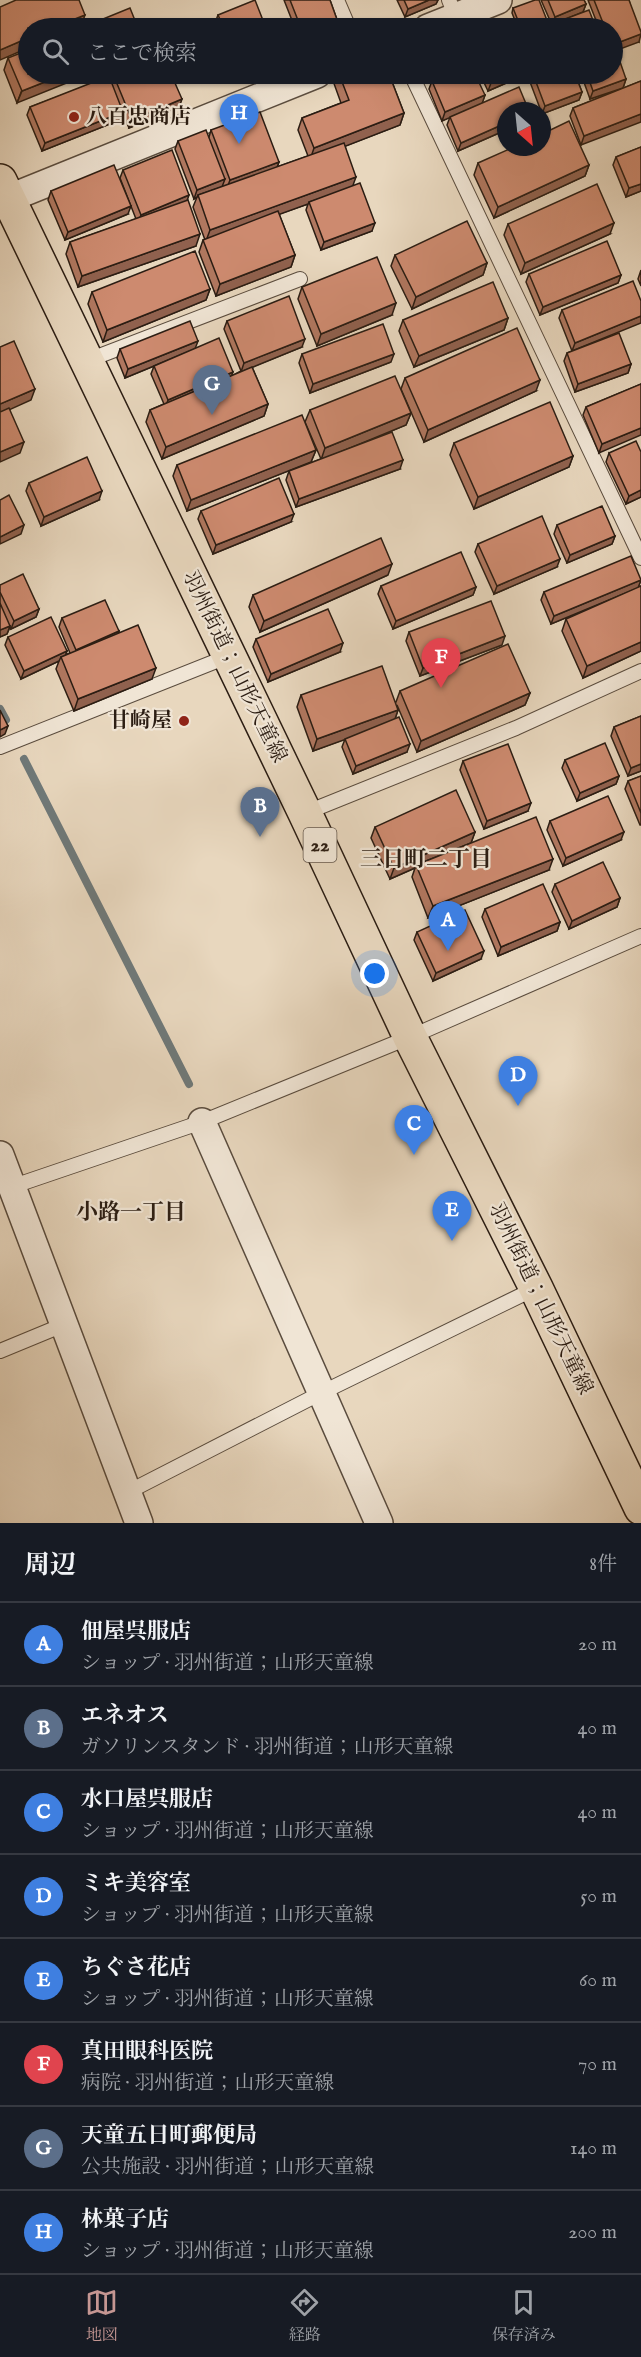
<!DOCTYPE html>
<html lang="ja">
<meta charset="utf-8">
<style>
:root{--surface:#171b24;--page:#242831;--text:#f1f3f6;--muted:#9ea1a6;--line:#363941;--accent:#c59692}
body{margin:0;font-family:"IM FELL English","Noto Serif JP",serif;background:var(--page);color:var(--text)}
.compass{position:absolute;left:497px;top:102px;width:54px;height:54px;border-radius:50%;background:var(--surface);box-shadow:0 2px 4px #0004;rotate:153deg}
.you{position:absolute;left:375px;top:974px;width:21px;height:21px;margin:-15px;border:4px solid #fff;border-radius:50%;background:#1a73e8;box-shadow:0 0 0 9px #1a73e833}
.badge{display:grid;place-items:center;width:39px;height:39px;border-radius:50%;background:var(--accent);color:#fff;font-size:20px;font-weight:700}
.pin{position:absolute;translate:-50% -50px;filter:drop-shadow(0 2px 3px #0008)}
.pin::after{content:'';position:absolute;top:32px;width:21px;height:18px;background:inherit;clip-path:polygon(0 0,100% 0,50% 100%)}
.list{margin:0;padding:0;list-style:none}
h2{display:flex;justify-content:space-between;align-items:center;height:78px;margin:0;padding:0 24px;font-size:26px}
h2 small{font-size:20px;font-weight:400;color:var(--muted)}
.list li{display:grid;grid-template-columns:39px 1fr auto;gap:18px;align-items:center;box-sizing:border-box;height:84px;padding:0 24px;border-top:2px solid var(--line)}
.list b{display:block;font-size:22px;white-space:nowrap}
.list p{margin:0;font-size:20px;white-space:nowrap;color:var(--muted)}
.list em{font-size:20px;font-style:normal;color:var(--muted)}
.icon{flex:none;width:33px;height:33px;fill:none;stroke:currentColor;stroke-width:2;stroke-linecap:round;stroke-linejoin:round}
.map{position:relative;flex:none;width:641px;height:1523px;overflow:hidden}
.search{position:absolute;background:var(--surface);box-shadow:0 2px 4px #0004;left:18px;right:18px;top:18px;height:66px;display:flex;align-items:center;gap:15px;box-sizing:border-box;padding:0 21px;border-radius:33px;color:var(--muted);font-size:22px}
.sheet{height:750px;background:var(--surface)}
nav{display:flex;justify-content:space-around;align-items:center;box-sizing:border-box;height:84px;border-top:2px solid var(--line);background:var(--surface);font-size:16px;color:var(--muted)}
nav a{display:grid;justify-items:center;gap:3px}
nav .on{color:var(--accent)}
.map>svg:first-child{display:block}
</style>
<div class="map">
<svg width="641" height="1523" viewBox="0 0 641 1523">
<rect width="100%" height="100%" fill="#e8d7be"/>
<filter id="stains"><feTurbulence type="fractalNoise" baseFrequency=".00333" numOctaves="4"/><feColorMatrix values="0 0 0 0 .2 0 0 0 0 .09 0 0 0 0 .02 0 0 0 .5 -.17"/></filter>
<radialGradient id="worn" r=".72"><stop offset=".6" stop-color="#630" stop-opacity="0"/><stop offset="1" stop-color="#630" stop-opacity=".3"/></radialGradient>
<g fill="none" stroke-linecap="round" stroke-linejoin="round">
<g stroke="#6f7979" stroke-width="8">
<path d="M0,709L6,720"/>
<path d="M24,759L189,1084"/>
</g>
<defs>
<g id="lane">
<path d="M337,0L349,28"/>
<path d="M449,0L456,17"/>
<path d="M411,74L641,558"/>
<path d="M86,361L300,279"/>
<path d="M0,747L229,656"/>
<path d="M305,813L516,728L641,671"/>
<path d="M8,1188L202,1122L410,1037L641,936"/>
<path d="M0,1351L63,1325"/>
<path d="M128,1492L321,1393L536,1288"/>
</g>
<g id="street">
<path d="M428,28L498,0"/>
<path d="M0,202L317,74"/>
<path d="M202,1122L379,1523"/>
<path d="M0,1155L139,1523"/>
</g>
<path id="primary" d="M0,181L305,813L410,1037L536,1288L641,1508"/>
</defs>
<use href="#lane" stroke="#5a4c3e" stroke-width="16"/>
<use href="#street" stroke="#5a4c3e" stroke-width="30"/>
<use href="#primary" stroke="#2b1d13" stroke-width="36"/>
<use href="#lane" stroke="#f0e5d5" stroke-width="14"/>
<use href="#street" stroke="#f0e5d5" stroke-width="27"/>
<use href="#primary" stroke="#e8d7be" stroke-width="33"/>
</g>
<g fill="#b0775f" stroke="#2b1d13" stroke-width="1.5">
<path d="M284,0H330L340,28H295Z"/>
<path d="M397,0H438L436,4L405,17Z"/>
<path d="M541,0H584L586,4L583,12L596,28H562L565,20L552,25Z"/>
<path d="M588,0H629L639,42L612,28H599Z"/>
<path d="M513,8L550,28H518L512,13Z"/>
<path d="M218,15L266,28H218L215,23Z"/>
<path d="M8,58L28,74L17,103L4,70Z"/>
<path d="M111,74H171L179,108L129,128L123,114L120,120L42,151L27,115L30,107L110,77Z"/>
<path d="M235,74H260L238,82Z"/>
<path d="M333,74H389L404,113L400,125L345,146L353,185L372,231L321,250L306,210L308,204L279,214L295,255L291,267L216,296L199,252L203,240H205L193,207L197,197L194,199L175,149L178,141L209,137L211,130L279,162L277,167L308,156L298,130L302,118L341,103L332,78Z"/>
<path d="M480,74H521L520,77L488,91Z"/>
<path d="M527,74H575L582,92L579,100L542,114V111H541Z"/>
<path d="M581,74H612L626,79L623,88L590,99Z"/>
<path d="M432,81L485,95L482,103L506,111V130L458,151L447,125L450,117L442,121L429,89Z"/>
<path d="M641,81L581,145L570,116L573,108Z"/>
<path d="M641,147V191L626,197L613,165L616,157Z"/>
<path d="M478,163L589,165L585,176L494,218L474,175Z"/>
<path d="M123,170L187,201L196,246L78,287L66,254L70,242L136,219L120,178Z"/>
<path d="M51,191L128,214L65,240L48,200Z"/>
<path d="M508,224L610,234L521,274L504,235Z"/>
<path d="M395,255L487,263L483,275L412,309L391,266Z"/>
<path d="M641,270V286L638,279Z"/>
<path d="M529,274L621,275L618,283L540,315L526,282Z"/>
<path d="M302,287L392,315L317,346L298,299Z"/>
<path d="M210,289L206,300L103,342L88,304L92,292Z"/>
<path d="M562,310L594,342L631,364L628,373L575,392L564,361L567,353L572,351L559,318Z"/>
<path d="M508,318L504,330L414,367L399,331L403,320Z"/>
<path d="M227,321L302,347L252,367L268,404L264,416L162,459L146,422L150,410L164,404L151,374L154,366L176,357L125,378L117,358L120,349L195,348L232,376L241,371L224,329Z"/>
<path d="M302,354L391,362L310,393L299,363Z"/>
<path d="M405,378L536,391L424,442L401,389Z"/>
<path d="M641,384L599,453L583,415L586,407Z"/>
<path d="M310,410L411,413L406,425L343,451L400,469L296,507L286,480L289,471L321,459L305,422Z"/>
<path d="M454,443L573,456L569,467L474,509L450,455Z"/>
<path d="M316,450L311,462L187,511L173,476L177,465Z"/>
<path d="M609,453L641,497L626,504L606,462Z"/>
<path d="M29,483L99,500L41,526L26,491Z"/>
<path d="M201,511L291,522L213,554L198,519Z"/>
<path d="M557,525L615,536L612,544L567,563L554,534Z"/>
<path d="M478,544L557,567L494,594L475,552Z"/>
<path d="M388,575L260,632L249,607L253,595Z"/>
<path d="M641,580L638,587L641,586V651L583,678L562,631L566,619L618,596L551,624L541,600L544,592Z"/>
<path d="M0,585L39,609L36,617L11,629L10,627L7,634L0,637Z"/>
<path d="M381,586L476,587L473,595L393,629L378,594Z"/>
<path d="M62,618L119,631L118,634L152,679L74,711L56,669L59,661L21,679L5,645L8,637L67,651L65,655L70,653L59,627Z"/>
<path d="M409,632L502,645L420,676L406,641Z"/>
<path d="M256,639L340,652L268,682L253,647Z"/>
<path d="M400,691L530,693L525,705L417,752L397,705L398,710L395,719L407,752L353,774L342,747L345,739L313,751L297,707L301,695L396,702Z"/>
<path d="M641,716V771L628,776L611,736L614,727Z"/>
<path d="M565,760L619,776L616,784L577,801L562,768Z"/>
<path d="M463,761L528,811L484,829L460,770Z"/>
<path d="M641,776V825H640L625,789L628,781Z"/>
<path d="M550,821L621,840L563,866L547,830Z"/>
<path d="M375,827L475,832L471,843L549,870L428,918L412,877L415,868L390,879L371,838Z"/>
<path d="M555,884L620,898L617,907L569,929L552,892Z"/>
<path d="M485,909L560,922L557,931L498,956L482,917Z"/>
<path d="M417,932L481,959L433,981L414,940Z"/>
</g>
<g fill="#90614e" stroke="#2b1d13" stroke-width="1.5">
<path d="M429,0H438L436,4L405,17L408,9Z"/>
<path d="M586,4L583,12L552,25L555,17Z"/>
<path d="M85,15L81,26L75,28H52Z"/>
<path d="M641,34L639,42L612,52V45Z"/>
<path d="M28,38V48L0,60V50Z"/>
<path d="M65,74H89L17,103L22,91Z"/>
<path d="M242,74H260L238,82Z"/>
<path d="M428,74H437L427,78Z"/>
<path d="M512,74H521L520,77L488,91L491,83Z"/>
<path d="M626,79L623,88L590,99L593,91Z"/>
<path d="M582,92L579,100L542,114L545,106Z"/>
<path d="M485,95L482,104L442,121L445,112Z"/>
<path d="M182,99L179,108L129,128L132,120Z"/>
<path d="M123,112L120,120L42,151L45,143Z"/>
<path d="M404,113L400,125L310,160L314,148Z"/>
<path d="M641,114V122L581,145L584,136Z"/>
<path d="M506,123V130L458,151L461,143Z"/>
<path d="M279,162L276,170L227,188L230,180Z"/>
<path d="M589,165L585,176L494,218L498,207Z"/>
<path d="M356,177L352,188L309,202L308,204L206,241L210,230Z"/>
<path d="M225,179L222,187L198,195L197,197L194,199L197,190Z"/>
<path d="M641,184V191L626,197L629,188Z"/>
<path d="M189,195L186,204L138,223L141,215Z"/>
<path d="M131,206L128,214L65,240L68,232Z"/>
<path d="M375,223L372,231L321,250L324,242Z"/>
<path d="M614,223L610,234L521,274L525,263Z"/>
<path d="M200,234L196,246L78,287L82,276Z"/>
<path d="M295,255L291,267L216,296L220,284Z"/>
<path d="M487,263L483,275L412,309L416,297Z"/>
<path d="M621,275L618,283L540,315L543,307Z"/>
<path d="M210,289L206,300L103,342L107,330Z"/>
<path d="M396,303L392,315L317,346L321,334Z"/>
<path d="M641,316V323L572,351L575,343Z"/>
<path d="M508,318L504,330L414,367L419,356Z"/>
<path d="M305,339L302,347L241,372L244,363Z"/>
<path d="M198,341L195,349L125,378L128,369Z"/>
<path d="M394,354L391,362L310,393L313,384Z"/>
<path d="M631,364L628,373L575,392L578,384Z"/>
<path d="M233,372L230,380L165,408L168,400Z"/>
<path d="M540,380L536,391L424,442L428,430Z"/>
<path d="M35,389L31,400L0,414V404Z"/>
<path d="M268,404L264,416L162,459L166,447Z"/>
<path d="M411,413L406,425L321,460L325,448Z"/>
<path d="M641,428V435L599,453L602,444Z"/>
<path d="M24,442L20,453L0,462V452Z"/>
<path d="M316,450L311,462L187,511L191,500Z"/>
<path d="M573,456L569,467L474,509L478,497Z"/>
<path d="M403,460L400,469L296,507L299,499Z"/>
<path d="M641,490V497L626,504L629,496Z"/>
<path d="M102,491L99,500L41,526L44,517Z"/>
<path d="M294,514L291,522L213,554L216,545Z"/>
<path d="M24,525L21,534L0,544V537Z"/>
<path d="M615,536L612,544L567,563L570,555Z"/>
<path d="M560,559L557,567L494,594L497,586Z"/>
<path d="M392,564L388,575L260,632L264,621Z"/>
<path d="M641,580L638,588L551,624L554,616Z"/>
<path d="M476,587L473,595L393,629L396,621Z"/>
<path d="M39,609L36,617L11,629L14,621Z"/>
<path d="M10,626L7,634L0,637V630Z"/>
<path d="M119,631L116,639L73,658L76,650Z"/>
<path d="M505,636L502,645L420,676L423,668Z"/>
<path d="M641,642V651L583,678L587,666Z"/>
<path d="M343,643L340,652L268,682L271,674Z"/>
<path d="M67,651L64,659L61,657L59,661L21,679L24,671Z"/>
<path d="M156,668L152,679L74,711L78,699Z"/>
<path d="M530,693L525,705L417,752L421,741Z"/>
<path d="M398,710L394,722L313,751L317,739Z"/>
<path d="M8,726L5,734L0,737V730Z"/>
<path d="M410,744L407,752L353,774L356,766Z"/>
<path d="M641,764V771L628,776L631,768Z"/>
<path d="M619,776L616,784L577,801L580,793Z"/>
<path d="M531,803L528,811L484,829L487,821Z"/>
<path d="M475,832L471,843L416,865L415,868L390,879L394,868Z"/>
<path d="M624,832L621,840L563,866L566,858Z"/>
<path d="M553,859L549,870L428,918L433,906Z"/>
<path d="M620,898L617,907L569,929L572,921Z"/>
<path d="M560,922L557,931L498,956L501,947Z"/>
<path d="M484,951L481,959L433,981L436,973Z"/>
</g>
<g fill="#cd8a6f" stroke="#2b1d13" stroke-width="1.5">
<path d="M16,0H79L85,15L52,28H28V38L0,50V7Z"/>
<path d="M255,0L266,28H224L218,15Z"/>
<path d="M290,0H330L340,28H301Z"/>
<path d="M404,0H429L408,9Z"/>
<path d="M535,0H539L550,28H521L513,8Z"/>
<path d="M548,0H584L586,4L555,17Z"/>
<path d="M594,0H629L641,32V34L612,45V28H605Z"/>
<path d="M130,8L138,28H81Z"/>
<path d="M589,10L596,28H568L565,19Z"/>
<path d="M210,21L213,28H190Z"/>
<path d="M455,21L458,28H438Z"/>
<path d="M501,21L505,28H484Z"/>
<path d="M28,50V74H65L22,91L8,58Z"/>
<path d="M617,53L626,79L593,91L587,74H612V55Z"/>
<path d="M113,74H171L182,99L132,120Z"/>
<path d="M339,74H389L404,113L314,148L302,118L349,100Z"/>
<path d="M451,74H475L485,95L445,112L432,81Z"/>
<path d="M486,74H512L491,83Z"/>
<path d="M533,74H575L582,92L545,106Z"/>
<path d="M109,76L123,112L45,143L30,107Z"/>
<path d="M641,81V114L584,136L573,108Z"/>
<path d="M519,87L529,111H506V123L461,143L450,117Z"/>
<path d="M260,112L279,162L230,180L211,130Z"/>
<path d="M569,121L589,165L498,207L478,163L514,147H542V134Z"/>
<path d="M206,130L225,179L197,190L178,141Z"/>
<path d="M344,143L356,177L210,230L198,195Z"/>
<path d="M641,147V184L629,188L616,157Z"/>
<path d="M172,150L189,195L141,215L123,170Z"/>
<path d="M114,165L131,206L68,232L51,191Z"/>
<path d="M360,183L375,223L324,242L309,202Z"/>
<path d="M597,184L614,223L525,263L508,224Z"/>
<path d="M188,200L200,234L82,276L70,242Z"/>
<path d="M278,211L295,255L220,284L203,240Z"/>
<path d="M467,221L487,263L416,297L395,255Z"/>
<path d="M607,241L621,275L543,307L529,274Z"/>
<path d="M195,251L210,289L107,330L92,292Z"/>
<path d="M377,257L396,303L321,334L302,287Z"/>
<path d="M633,281L641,301V316L575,343L562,310Z"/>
<path d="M493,282L508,318L419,356L403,320Z"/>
<path d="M289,296L305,339L244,363L227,321Z"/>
<path d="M190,321L198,341L128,369L120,349Z"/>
<path d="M383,324L394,354L313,384L302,354Z"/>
<path d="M517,328L540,380L428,430L405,378Z"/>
<path d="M619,333L631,364L578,384L567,353Z"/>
<path d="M219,338L233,372L168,400L154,366Z"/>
<path d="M14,341L35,389L0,404V347Z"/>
<path d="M252,367L268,404L166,447L150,410Z"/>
<path d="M395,376L411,413L325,448L310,410Z"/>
<path d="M641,384V428L602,444L586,407Z"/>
<path d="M550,402L573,456L478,497L454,443Z"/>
<path d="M9,408L24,442L0,452V412Z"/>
<path d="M302,415L316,450L191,500L177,465Z"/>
<path d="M392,432L403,460L299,499L289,471Z"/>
<path d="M636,441L641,452V490L629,496L609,453Z"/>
<path d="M87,457L102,491L44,517L29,483Z"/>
<path d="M279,478L294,514L216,545L201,511Z"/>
<path d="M9,495L24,525L0,537V500Z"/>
<path d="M602,506L615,536L570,555L557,525Z"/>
<path d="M542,516L560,559L497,586L478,544Z"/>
<path d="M381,538L392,564L264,621L253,595Z"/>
<path d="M461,552L476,587L396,621L381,586Z"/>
<path d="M631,556L641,580L554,616L544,592Z"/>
<path d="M23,574L39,609L14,621L0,592V585Z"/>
<path d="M641,586V642L587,666L566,619Z"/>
<path d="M105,600L119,631L76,650L62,618Z"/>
<path d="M491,601L505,636L423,668L409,632Z"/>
<path d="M0,603L10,626L0,630Z"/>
<path d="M328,609L343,643L271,674L256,639Z"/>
<path d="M51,617L67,651L24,671L8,637Z"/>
<path d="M138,625L156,668L78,699L61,657Z"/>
<path d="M508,644L530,693L421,741L400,691Z"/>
<path d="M382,666L398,710L317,739L301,695Z"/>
<path d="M0,710L8,726L0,730Z"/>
<path d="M641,716V764L631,768L614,727Z"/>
<path d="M399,717L410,744L356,766L345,739Z"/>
<path d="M605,743L619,776L580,793L565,760Z"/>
<path d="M508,744L531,803L487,821L463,761Z"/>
<path d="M641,776V813L628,781Z"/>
<path d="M456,790L475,832L394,868L375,827Z"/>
<path d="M608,796L624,832L566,858L550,821Z"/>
<path d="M536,817L553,859L433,906L416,865Z"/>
<path d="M603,862L620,898L572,921L555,884Z"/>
<path d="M543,884L560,922L501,947L485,909Z"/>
<path d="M465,910L484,951L436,973L417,932Z"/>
</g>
<g fill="#8f2418" stroke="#f0e5d5" stroke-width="2">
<circle cx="74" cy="117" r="6"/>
<circle cx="184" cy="721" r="6"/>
</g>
<g text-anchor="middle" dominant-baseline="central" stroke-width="4.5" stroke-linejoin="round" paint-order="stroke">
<rect fill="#f0e5d5" stroke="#66594d" stroke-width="1.5" x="303.5" y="828" width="33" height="34" rx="4.5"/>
<g font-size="20" font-weight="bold" fill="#2b1d13">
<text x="320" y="845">22</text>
</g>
<g font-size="21" font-weight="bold" fill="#2b1d13" stroke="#f0e5d5" text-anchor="start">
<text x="86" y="117">八百忠商店</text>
<text x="172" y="721" text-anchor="end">甘崎屋</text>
</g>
<g font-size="21" fill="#2b1d13" stroke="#f0e5d5">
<text transform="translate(234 667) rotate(64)">羽州街道；山形天童線</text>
<text transform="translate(540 1299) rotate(64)">羽州街道；山形天童線</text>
</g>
<g font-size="22" font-weight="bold" fill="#2b1d13" stroke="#f0e5d5">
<text x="426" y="860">三日町二丁目</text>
<text x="131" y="1213">小路一丁目</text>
</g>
</g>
<rect width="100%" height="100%" filter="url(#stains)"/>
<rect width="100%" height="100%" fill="url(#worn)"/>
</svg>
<svg class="compass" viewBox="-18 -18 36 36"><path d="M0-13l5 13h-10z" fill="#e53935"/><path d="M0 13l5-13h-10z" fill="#9ea1a6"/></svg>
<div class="you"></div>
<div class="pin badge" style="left:448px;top:951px;background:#3f7fe0">A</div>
<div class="pin badge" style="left:260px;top:837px;background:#5c6f8a">B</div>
<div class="pin badge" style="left:414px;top:1155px;background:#3f7fe0">C</div>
<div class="pin badge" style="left:518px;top:1106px;background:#3f7fe0">D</div>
<div class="pin badge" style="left:452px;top:1241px;background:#3f7fe0">E</div>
<div class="pin badge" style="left:441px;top:688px;background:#e0444e">F</div>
<div class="pin badge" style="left:212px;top:415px;background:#5c6f8a">G</div>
<div class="pin badge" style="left:239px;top:144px;background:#3f7fe0">H</div>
<div class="search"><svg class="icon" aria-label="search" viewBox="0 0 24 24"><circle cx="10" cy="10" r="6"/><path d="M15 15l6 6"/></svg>ここで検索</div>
</div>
<section class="sheet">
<h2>周辺<small>8件</small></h2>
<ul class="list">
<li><span class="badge" style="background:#3f7fe0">A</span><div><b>佃屋呉服店</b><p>ショップ · 羽州街道；山形天童線</p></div><em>20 m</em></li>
<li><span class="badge" style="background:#5c6f8a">B</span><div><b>エネオス</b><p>ガソリンスタンド · 羽州街道；山形天童線</p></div><em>40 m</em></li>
<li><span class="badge" style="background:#3f7fe0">C</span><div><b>水口屋呉服店</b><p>ショップ · 羽州街道；山形天童線</p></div><em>40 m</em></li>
<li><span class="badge" style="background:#3f7fe0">D</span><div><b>ミキ美容室</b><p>ショップ · 羽州街道；山形天童線</p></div><em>50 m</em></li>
<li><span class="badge" style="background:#3f7fe0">E</span><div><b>ちぐさ花店</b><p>ショップ · 羽州街道；山形天童線</p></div><em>60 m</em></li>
<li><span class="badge" style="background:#e0444e">F</span><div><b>真田眼科医院</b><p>病院 · 羽州街道；山形天童線</p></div><em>70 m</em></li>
<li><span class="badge" style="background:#5c6f8a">G</span><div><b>天童五日町郵便局</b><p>公共施設 · 羽州街道；山形天童線</p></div><em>140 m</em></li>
<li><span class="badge" style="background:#3f7fe0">H</span><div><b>林菓子店</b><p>ショップ · 羽州街道；山形天童線</p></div><em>200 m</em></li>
</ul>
</section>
<nav>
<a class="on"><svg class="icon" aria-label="map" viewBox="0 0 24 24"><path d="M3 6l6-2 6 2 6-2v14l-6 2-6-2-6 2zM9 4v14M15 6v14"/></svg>地図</a>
<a><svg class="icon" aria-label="directions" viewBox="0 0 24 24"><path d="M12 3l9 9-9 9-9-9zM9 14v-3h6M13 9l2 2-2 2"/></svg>経路</a>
<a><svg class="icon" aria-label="saved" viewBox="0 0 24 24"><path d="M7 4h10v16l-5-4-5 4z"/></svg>保存済み</a>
</nav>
